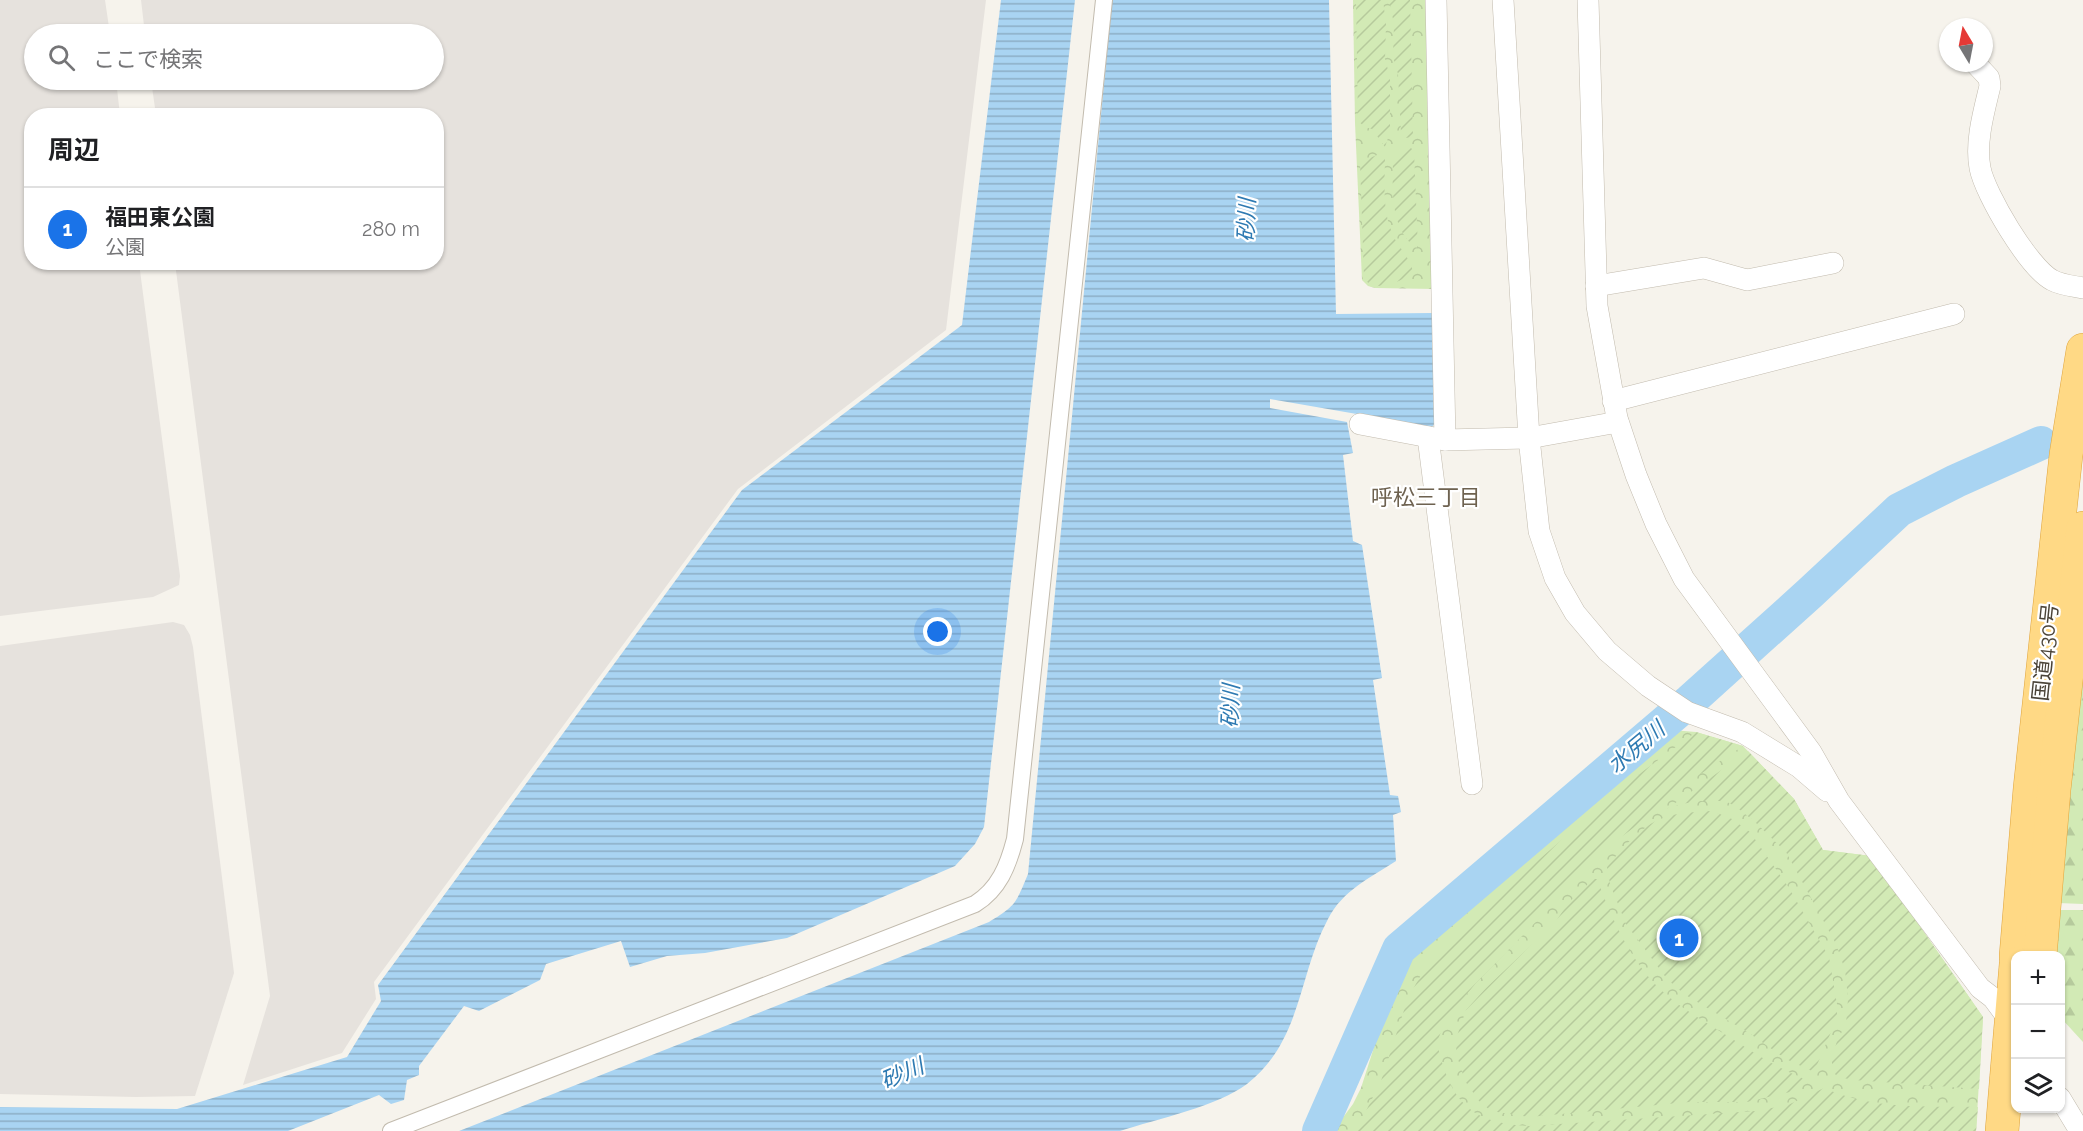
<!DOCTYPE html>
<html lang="ja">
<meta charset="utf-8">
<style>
:root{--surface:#fff;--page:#f2f2f2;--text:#202124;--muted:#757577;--line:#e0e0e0;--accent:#1a73e8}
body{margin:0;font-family:Raleway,"Noto Sans JP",sans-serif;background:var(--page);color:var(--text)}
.controls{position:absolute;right:18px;bottom:18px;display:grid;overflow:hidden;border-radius:12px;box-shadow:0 2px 4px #0004}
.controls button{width:54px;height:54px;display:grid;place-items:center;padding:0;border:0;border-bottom:2px solid var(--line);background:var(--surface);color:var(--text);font:30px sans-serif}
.compass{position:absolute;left:1939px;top:18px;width:54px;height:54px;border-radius:50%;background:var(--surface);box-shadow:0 2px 4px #0004;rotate:350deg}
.you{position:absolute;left:938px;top:632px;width:21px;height:21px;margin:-15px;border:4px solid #fff;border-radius:50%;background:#1a73e8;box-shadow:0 0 0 9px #1a73e833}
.badge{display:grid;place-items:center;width:39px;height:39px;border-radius:50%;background:var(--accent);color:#fff;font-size:20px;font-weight:700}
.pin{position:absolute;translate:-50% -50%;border:3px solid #fff;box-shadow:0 2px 6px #0006}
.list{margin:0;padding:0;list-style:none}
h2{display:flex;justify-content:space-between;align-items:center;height:78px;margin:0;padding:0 24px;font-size:26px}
h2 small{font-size:20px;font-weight:400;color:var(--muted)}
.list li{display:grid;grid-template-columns:39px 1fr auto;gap:18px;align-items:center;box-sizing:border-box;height:84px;padding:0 24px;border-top:2px solid var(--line)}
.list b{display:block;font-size:22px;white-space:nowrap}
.list p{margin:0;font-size:20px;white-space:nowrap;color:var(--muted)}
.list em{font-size:20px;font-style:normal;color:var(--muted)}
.icon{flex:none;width:33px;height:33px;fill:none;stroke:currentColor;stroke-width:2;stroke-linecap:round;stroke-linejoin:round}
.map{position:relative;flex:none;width:2083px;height:1131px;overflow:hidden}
.search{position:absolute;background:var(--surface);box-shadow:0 2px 4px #0004;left:24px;top:24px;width:420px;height:66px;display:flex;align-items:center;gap:15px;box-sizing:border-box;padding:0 21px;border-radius:33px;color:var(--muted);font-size:22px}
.panel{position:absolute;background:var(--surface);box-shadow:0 2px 4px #0004;left:24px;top:108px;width:420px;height:162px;border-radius:24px}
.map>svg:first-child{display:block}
</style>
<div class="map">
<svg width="2083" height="1131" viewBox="0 0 2083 1131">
<defs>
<pattern id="forest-firs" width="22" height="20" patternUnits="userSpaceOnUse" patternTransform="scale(1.5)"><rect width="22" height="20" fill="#d2eab5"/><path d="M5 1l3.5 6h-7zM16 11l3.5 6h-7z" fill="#b6ca9c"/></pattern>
<pattern id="park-crowns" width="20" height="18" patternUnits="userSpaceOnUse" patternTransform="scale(1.5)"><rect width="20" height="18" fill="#d2eab5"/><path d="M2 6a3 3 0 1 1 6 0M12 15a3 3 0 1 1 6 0" fill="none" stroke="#b6ca9c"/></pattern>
<pattern id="garden-furrows" width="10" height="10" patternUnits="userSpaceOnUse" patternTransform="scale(1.5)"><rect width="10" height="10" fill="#d2eab5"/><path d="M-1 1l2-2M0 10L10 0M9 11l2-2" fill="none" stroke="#b6ca9c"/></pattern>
<pattern id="water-rules" width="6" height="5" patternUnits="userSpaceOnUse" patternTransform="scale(1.5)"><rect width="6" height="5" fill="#a9d4f2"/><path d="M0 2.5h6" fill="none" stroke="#8caec5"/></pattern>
</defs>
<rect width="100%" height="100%" fill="#f6f3ec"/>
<g fill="#e6e2dd">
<path d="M0,0H105L110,34H34V80H116L120,115L32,116V262L139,263L180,576L179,585L153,597L0,616Z"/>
<path d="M141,0H986L946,330L738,489L374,982L376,999L342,1053L243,1085L270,996L175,263L436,262V116L156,115L151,80H434V34H145Z"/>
<path d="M173,622L184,625L190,635L193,647L234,973L195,1096L136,1097L0,1094V646Z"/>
</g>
<g fill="url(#forest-firs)">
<path d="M2083,660V904L2058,903Z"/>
<path d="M2057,910H2083V1042L2061,1018L2060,956H2056Z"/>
</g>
<g fill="url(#park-crowns)">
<path d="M1353,0H1428L1434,289L1375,288L1368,286L1362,280L1355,123Z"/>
<path d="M1672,730L1696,732L1743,746L1794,799L1823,850L1871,856L1983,1017L1976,1131H1333L1353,1104L1361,1088L1391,994L1409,960L1451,916L1568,812L1607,781L1660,734Z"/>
</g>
<g fill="url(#garden-furrows)">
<path d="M1356,0H1383L1386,24L1385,59L1390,77V132L1385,147L1372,129L1365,127L1358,121Z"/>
<path d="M1389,0H1410L1413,137L1405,138L1401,133L1398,74L1393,57L1394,24Z"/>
<path d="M1409,146L1414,151L1418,249C1388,230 1393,186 1393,155L1401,148Z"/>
<path d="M1377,155H1385C1385,179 1382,207 1391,230C1396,246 1410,256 1413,272C1401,283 1387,285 1371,287L1364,277L1360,162Z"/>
<path d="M1696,732L1743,746L1693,779L1655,812L1613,843L1476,983C1463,999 1446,1017 1439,1037C1436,1047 1441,1059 1444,1068C1458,1112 1485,1124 1529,1126L1755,1111L1788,1105L1824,1088C1872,1110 1927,1106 1978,1107L1976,1131H1356L1381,1081L1408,998L1430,959L1468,921L1608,800L1642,772Z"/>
<path d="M1748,751L1794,799L1823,850L1871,856L1983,1017L1979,1089L1854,1080L1838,1077L1832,1071V1058L1837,1041L1846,1024L1848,999L1845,970L1836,944L1786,852L1754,821L1735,806L1725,801H1701L1681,804L1667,809Z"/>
<path d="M1712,811L1732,819L1750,832L1789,888L1829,957L1837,1004V1018L1814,1072L1786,1059L1749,1033L1684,994L1667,979L1626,924L1610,884L1607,867C1623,847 1643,823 1669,816C1682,812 1698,812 1712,811Z"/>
<path d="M1593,879H1597C1612,919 1633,968 1668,996C1685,1011 1706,1022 1726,1035C1750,1050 1775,1067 1802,1078L1804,1080L1790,1092L1747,1102H1689L1529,1117L1491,1111L1479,1101L1465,1081L1456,1053L1457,1036L1466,1010L1486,988L1554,924L1569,902Z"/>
</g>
<g fill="url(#water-rules)">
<path d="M1001,0H1075L984,827L975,844L955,866L787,938L705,953L667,956L630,967L621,941L546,964L540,980L479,1011L464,1006L419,1066V1075L407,1080L404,1100L391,1104L379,1095L288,1131H0V1107L177,1109L347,1057L381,1001L378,985L742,490L962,325Z"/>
<path d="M1112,0H1329L1336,314L1432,313L1436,422L1432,427L1270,399V408L1347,422L1353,453L1343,455L1353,541L1362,545L1382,678L1373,680L1390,795L1398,796L1401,812L1393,815L1396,861C1371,877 1342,891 1328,919C1298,975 1302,1041 1247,1084C1218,1106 1157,1119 1120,1131H459L989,922C1016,906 1016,903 1028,874Z"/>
</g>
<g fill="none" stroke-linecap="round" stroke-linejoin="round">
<path stroke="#a9d4f2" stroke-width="34" d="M1319,1131L1399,949L1690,701L1810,593L1899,510L1956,481L2041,443"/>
<defs>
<path id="pedestrian" d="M391,1131L975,904C999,889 1008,866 1015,839L1104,0"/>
<g id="minor">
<path d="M1436,0L1445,440"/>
<path d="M1503,0L1529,438L1539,531L1555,578L1575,613L1607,651L1648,686L1687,712L1742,732L1799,767L1827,791"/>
<path d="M1588,0L1597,306L1617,418L1636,475L1656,524L1684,579L1811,752L1839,801L1980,988L1993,998L2013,1025"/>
<path d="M1975,63L1989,78L1990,86C1984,111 1975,142 1980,168C1985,194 2029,268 2052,280C2061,285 2073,286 2083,288"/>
<path d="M1596,286L1704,268L1747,280L1833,263"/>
<path d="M1613,401L1954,314"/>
<path d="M1360,424L1445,440L1529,438L1618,422"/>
<path d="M1428,437L1472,784"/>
<path d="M2060,1098L2080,1131"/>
</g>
<g id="trunk">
<path d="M2016,956L2030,788L2066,455L2083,350"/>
<path d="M2040,956L2054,790L2083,528"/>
<path d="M2002,1131L2016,964"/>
</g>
</defs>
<use href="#pedestrian" stroke="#c2bbae" stroke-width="18"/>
<use href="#minor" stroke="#c2bbae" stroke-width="22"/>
<use href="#trunk" stroke="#e0a43c" stroke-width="34"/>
<use href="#pedestrian" stroke="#fff" stroke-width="16"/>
<use href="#minor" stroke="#fff" stroke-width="21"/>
<use href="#trunk" stroke="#ffd985" stroke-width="33"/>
</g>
<g text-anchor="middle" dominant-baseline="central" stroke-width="4.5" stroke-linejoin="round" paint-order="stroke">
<g font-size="21" fill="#4b4439" stroke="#fff">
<text transform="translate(2045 652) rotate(-84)">国道430号</text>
</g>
<g font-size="22" font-style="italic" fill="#2e7ab2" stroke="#fff">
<text transform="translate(1246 220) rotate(-88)">砂川</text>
<text transform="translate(1230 706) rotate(-88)">砂川</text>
<text transform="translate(1636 747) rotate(-40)">水尻川</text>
<text transform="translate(902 1073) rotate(-23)">砂川</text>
</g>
<g font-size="22" fill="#6e6250" stroke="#fff">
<text x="1426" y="497">呼松三丁目</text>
</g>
</g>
</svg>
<div class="controls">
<button>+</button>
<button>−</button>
<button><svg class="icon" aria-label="layers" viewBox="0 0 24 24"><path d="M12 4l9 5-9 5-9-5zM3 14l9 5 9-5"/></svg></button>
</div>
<svg class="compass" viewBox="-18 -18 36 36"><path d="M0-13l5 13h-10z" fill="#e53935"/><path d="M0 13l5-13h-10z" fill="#757577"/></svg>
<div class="you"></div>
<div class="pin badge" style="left:1679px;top:938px">1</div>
<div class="search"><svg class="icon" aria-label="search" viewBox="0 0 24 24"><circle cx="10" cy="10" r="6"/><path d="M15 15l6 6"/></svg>ここで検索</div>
<section class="panel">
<h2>周辺<small></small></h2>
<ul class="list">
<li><span class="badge">1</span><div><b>福田東公園</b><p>公園</p></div><em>280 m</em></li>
</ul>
</section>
</div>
